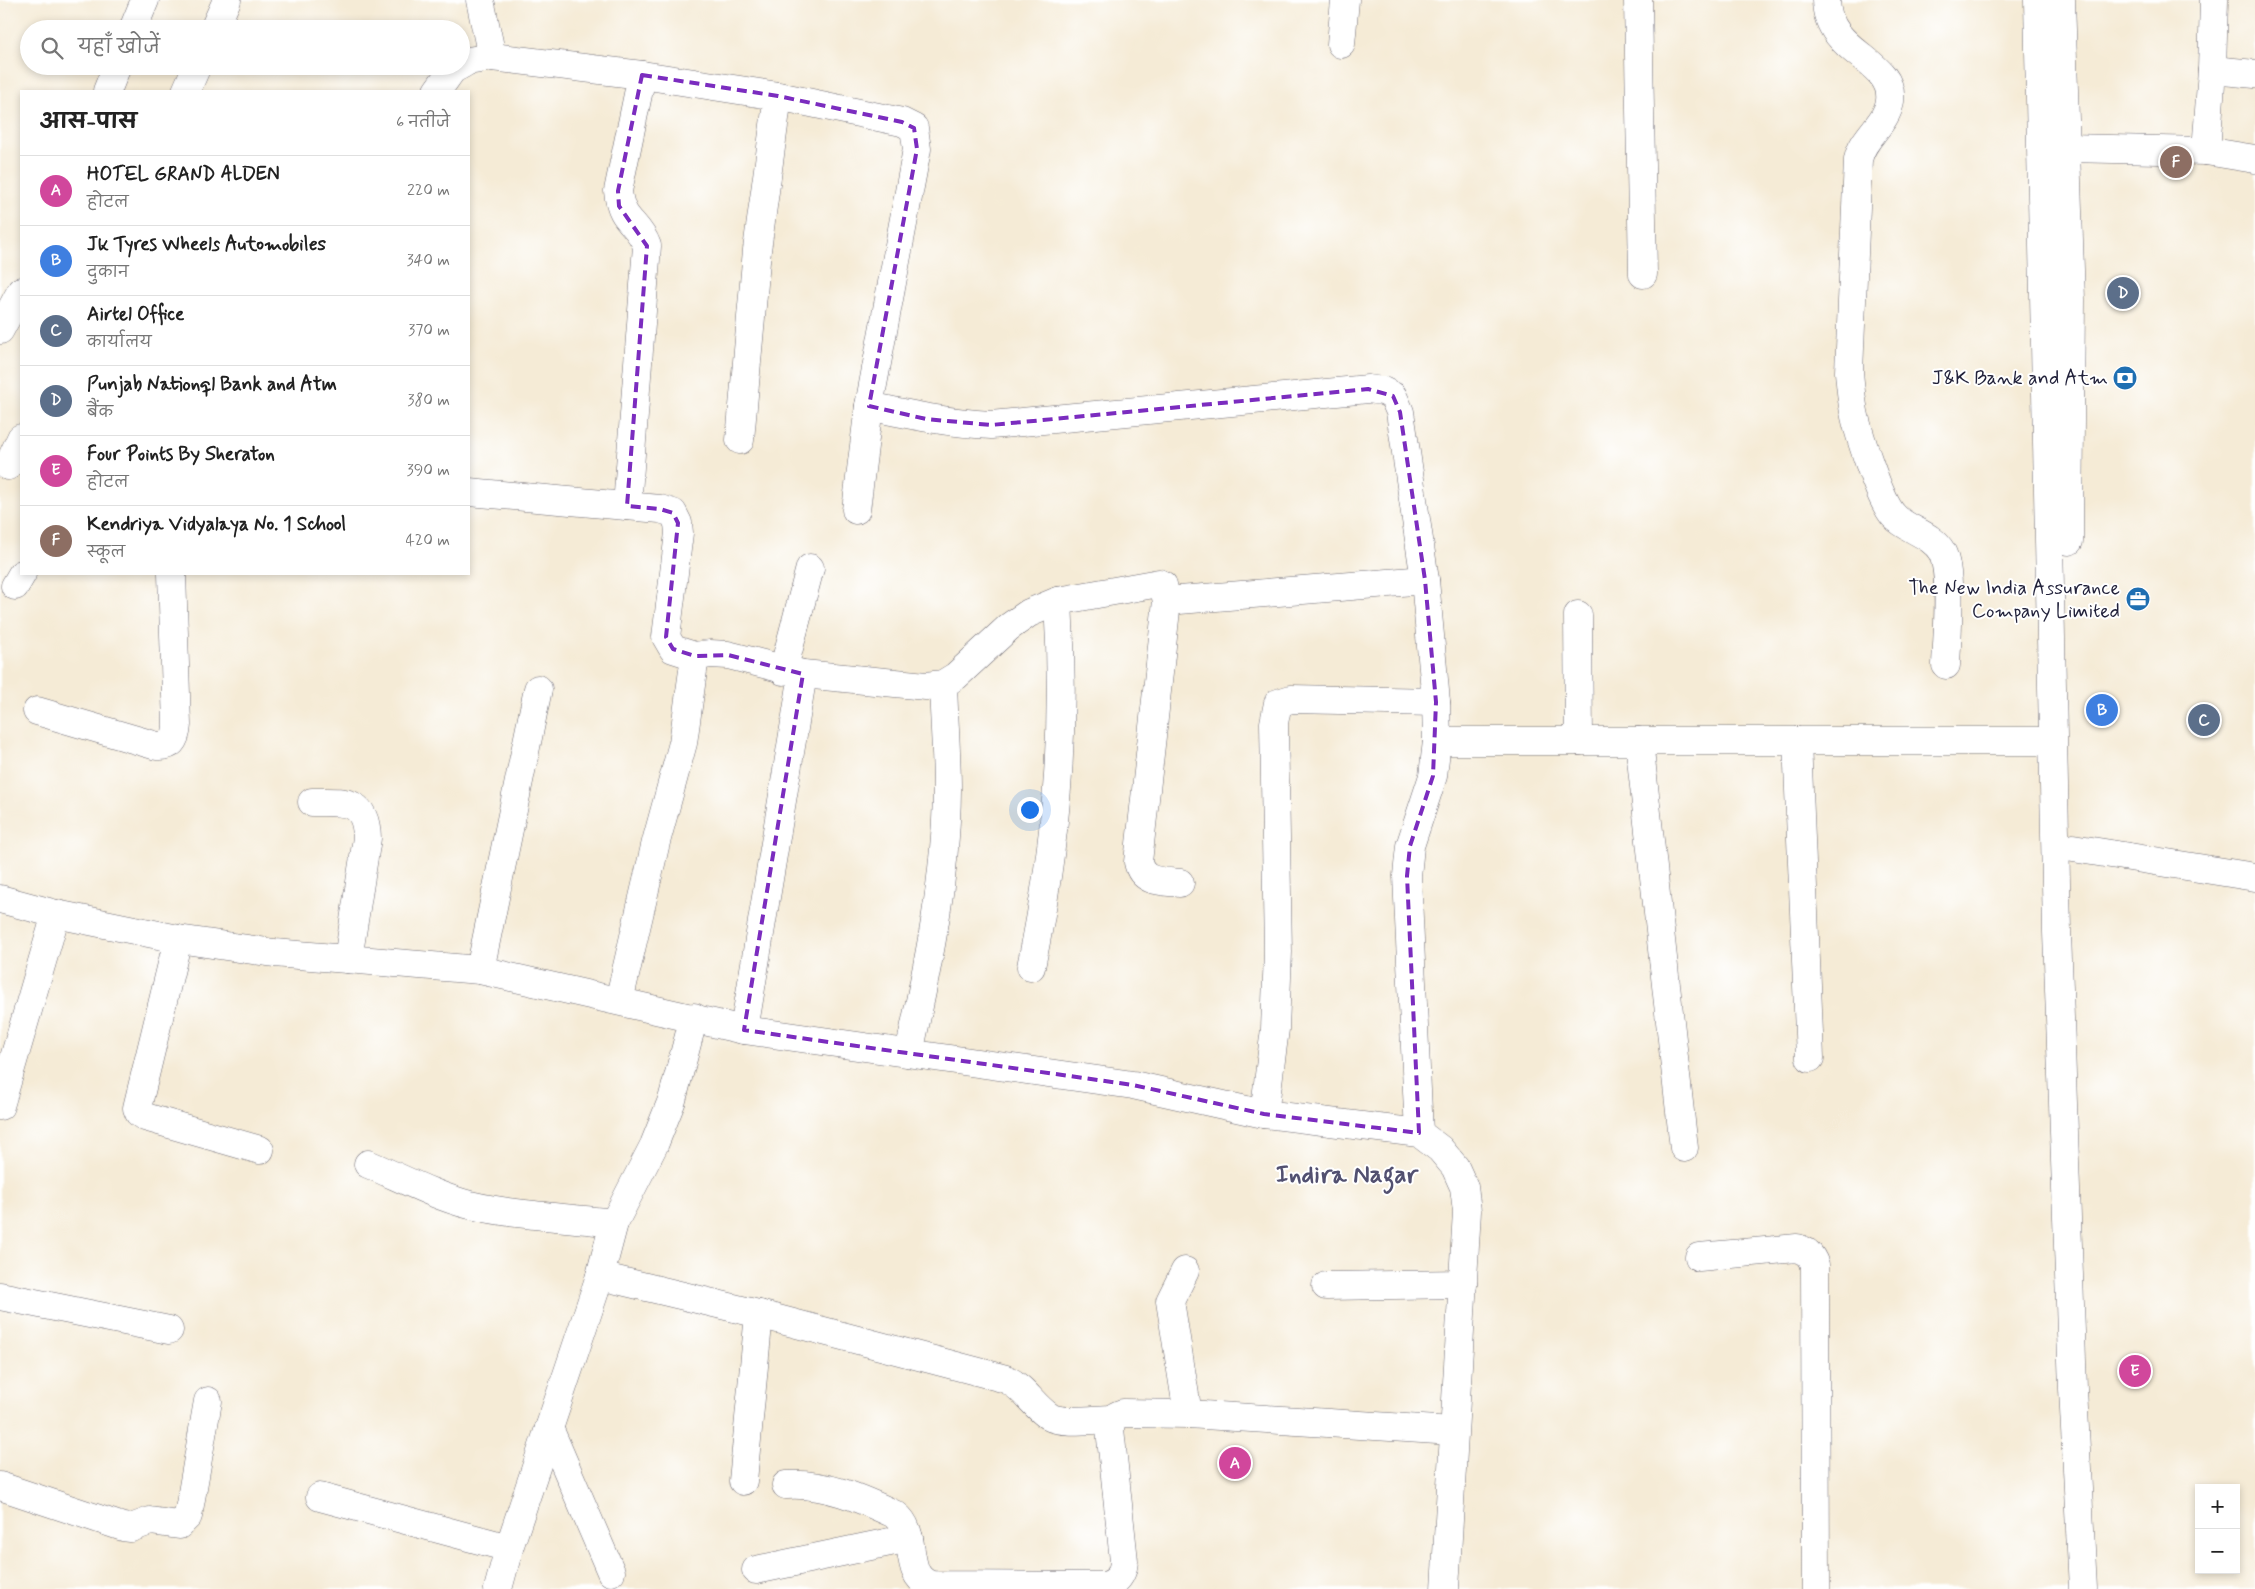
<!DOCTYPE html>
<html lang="hi">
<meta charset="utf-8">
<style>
:root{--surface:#fff;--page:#f6f6f6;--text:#222;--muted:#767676;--line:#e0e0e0;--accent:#1f6fb2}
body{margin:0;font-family:Mynerve,"Playpen Sans Deva",sans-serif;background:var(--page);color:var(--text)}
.controls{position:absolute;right:15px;bottom:15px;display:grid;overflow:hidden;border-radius:0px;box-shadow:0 2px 8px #0003}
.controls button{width:45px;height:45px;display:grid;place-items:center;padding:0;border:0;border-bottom:1px solid var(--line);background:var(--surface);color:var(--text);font:25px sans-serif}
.you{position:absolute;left:1029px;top:809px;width:18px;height:18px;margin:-12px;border:4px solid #fff;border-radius:50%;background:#1a73e8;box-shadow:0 0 0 8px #1a73e833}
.badge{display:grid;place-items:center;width:32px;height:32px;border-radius:50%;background:var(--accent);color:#fff;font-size:16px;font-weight:700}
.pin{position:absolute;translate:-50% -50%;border:2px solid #fff;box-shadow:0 1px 5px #0006}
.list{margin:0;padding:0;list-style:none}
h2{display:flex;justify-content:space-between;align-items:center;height:65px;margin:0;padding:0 20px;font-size:21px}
h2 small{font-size:16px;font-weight:400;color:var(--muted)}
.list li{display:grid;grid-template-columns:32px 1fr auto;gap:15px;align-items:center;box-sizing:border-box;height:70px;padding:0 20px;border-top:1px solid var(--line)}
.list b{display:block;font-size:19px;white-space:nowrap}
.list p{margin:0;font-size:16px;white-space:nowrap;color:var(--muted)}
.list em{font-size:16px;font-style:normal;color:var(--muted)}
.icon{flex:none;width:28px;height:28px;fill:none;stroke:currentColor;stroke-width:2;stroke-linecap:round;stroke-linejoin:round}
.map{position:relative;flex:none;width:2255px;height:1589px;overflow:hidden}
.search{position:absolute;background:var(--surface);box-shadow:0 2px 8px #0003;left:20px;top:20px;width:450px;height:55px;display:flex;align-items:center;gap:12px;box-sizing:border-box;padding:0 18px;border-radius:28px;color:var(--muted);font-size:19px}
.panel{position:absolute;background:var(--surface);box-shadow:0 2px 8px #0003;left:20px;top:90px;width:450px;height:485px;border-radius:0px}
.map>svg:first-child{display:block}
</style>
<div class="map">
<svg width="2255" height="1589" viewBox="0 0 2255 1589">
<rect width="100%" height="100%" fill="#fff"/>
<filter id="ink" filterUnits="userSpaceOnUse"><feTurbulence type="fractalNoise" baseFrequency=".02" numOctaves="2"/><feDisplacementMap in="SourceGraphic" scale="10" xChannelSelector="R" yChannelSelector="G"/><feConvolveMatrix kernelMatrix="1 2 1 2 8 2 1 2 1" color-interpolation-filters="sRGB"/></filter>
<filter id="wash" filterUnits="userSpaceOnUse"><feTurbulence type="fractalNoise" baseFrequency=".0096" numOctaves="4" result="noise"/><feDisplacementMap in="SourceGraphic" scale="20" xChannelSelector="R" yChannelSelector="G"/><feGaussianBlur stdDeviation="1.12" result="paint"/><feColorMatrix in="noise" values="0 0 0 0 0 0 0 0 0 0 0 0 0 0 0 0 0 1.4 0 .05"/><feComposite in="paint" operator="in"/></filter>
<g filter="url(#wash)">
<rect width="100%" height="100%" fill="#f5ebd6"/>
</g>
<g filter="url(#ink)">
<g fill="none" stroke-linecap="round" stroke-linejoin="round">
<defs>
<g id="minor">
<path d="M480,0L492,57"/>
<path d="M1638,0L1643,274"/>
<path d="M1826,0C1827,55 1895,59 1890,101C1887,124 1862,137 1858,160L1849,372C1850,383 1851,395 1853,406C1856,427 1880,502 1894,516C1907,530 1932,534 1942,552C1953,574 1947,639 1946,665"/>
<path d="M133,29L145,0"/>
<path d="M214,29L227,0"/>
<path d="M1341,44L1345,0"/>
<path d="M461,65L468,61L492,57L642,75L778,96L902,122L914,128L917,149L869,406L856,510"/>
<path d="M2212,70L2214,0"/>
<path d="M107,91L117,66"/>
<path d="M186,91L197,66"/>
<path d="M437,91L452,70L459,66"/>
<path d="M2066,148L2206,151L2255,159"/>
<path d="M2206,151L2212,70L2255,74"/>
<path d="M0,330L21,291"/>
<path d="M869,406C910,415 949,423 991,425L1368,389L1383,391L1393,396L1400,412L1425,580L1436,702L1437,741L1433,776L1410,846L1407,876L1419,1133"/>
<path d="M740,440L757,250L778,96"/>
<path d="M8,466L21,438"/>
<path d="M469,492L660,509L673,513L678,523L679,533L666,637L673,649L695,656L710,654L728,655L803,674L926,686L943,684L956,676L1009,627L1029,613L1058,601L1159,583L1163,585L1167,601L1425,580"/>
<path d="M627,506L647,246C638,221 621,223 618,191L642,75"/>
<path d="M15,586L22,574"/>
<path d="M1167,601L1138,862C1142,883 1162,881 1180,883"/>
<path d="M1578,615L1579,741"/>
<path d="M783,671L810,568"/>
<path d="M37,711L157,746C172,747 176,739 177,725L172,574"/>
<path d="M1437,741H2052"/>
<path d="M1639,741L1684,1148"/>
<path d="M1797,741L1810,1058"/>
<path d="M312,802C344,802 366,798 367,838L348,959"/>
<path d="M2073,848L2255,877"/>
<path d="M0,899L56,914L178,939L274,953L480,970L744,1030L1133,1085L1264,1114L1419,1133L1440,1149L1455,1167L1464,1187L1467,1211L1445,1589"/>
<path d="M178,939L137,1108L139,1113L145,1117L260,1150"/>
<path d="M1031,967C1057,841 1066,730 1058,601"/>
<path d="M480,970L538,689"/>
<path d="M619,1001L656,842L683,743L695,656"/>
<path d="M744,1030L803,674"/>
<path d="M909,1053C928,966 946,880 947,790C947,755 944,719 943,684"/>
<path d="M0,1106L56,914"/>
<path d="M1264,1114L1275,1029L1278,952L1274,723L1278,703L1291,699L1436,702"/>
<path d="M368,1164C401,1178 435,1196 470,1205C517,1216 566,1217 614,1223"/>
<path d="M1699,1257L1797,1248C1807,1251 1811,1254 1815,1265L1816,1589"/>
<path d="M1185,1271L1170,1301L1188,1414"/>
<path d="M600,1276L759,1314L1006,1379C1025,1388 1033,1406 1050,1417C1062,1424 1097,1419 1112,1419"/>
<path d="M1326,1286L1463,1284"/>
<path d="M0,1296L169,1330"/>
<path d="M549,1428L611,1572"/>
<path d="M743,1481L759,1314"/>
<path d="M786,1485C824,1482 862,1499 896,1515C920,1533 901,1577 932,1585L1105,1586C1118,1582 1123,1574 1124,1561L1110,1429C1111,1419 1113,1416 1123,1413L1188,1414L1453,1431"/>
<path d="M0,1486L123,1527L131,1528L150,1521L179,1525L188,1516L208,1401"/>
<path d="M320,1497L509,1548"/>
<path d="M756,1570L909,1538"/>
<path d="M498,1589L509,1548L600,1276L614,1223L654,1145L672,1100L694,1017"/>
</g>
<g id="highway">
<path d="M2038,0L2057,932L2073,1389L2083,1589"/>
<path d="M2061,0L2071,300L2069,541"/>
</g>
</defs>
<use href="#minor" stroke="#6c6871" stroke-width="29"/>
<use href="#highway" stroke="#6c6871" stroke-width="29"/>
<use href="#minor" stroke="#fff" stroke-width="28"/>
<use href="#highway" stroke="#fff" stroke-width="28"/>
</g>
</g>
<path fill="none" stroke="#7b2cbf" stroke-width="4" stroke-dasharray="10 6" stroke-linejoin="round" d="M642,75L778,96L902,122L914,128L917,149L869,406L926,419L991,425L1368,389L1393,396L1400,412L1425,580L1436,702L1433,776L1410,846L1407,876L1419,1133L1264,1114L1133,1085L744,1030L803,674L728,655L695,656L673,649L666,637L678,523L673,513L660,509L627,506L647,246L619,206L618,191Z"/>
<defs>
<symbol id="bank-disc" viewBox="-11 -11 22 22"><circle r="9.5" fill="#1f6fb2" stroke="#fff"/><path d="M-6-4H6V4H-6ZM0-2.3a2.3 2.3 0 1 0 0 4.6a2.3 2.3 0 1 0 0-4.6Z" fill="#fff"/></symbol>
<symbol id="office-disc" viewBox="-11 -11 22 22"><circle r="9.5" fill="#1f6fb2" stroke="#fff"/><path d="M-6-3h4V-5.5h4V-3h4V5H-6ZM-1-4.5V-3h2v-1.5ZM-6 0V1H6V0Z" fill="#fff"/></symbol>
</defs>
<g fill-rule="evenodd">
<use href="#bank-disc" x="2111" y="364" width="28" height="28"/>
<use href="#office-disc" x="2124" y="585" width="28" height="28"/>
</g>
<g text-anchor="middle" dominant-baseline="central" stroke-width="4" stroke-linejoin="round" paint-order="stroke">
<g font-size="20" fill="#22223b" stroke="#fff" text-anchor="end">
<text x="2108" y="378">J&amp;K Bank and Atm</text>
<text x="2120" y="588">The New India Assurance<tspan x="2120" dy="23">Company Limited</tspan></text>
</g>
<g font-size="25" font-weight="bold" fill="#525070" stroke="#fff">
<text x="1347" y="1175">Indira Nagar</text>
</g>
</g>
</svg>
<div class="controls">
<button>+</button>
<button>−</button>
</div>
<div class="you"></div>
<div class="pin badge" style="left:1235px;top:1463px;background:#d1479c">A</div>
<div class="pin badge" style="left:2102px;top:710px;background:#3f7fe0">B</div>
<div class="pin badge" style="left:2204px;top:720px;background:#5c6f8a">C</div>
<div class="pin badge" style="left:2123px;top:293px;background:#5c6f8a">D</div>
<div class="pin badge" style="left:2135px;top:1371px;background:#d1479c">E</div>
<div class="pin badge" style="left:2176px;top:162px;background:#8d6e63">F</div>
<div class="search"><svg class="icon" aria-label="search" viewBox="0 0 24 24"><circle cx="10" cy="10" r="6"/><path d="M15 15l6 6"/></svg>यहाँ खोजें</div>
<section class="panel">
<h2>आस-पास<small>6 नतीजे</small></h2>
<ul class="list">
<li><span class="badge" style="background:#d1479c">A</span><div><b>HOTEL GRAND ALDEN</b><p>होटल</p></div><em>220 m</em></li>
<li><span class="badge" style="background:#3f7fe0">B</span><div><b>Jk Tyres Wheels Automobiles</b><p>दुकान</p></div><em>340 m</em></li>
<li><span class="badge" style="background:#5c6f8a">C</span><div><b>Airtel Office</b><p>कार्यालय</p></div><em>370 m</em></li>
<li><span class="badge" style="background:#5c6f8a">D</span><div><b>Punjab Nationql Bank and Atm</b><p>बैंक</p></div><em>380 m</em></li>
<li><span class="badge" style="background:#d1479c">E</span><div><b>Four Points By Sheraton</b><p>होटल</p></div><em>390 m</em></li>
<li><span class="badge" style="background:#8d6e63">F</span><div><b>Kendriya Vidyalaya No. 1 School</b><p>स्कूल</p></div><em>420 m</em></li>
</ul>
</section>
</div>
